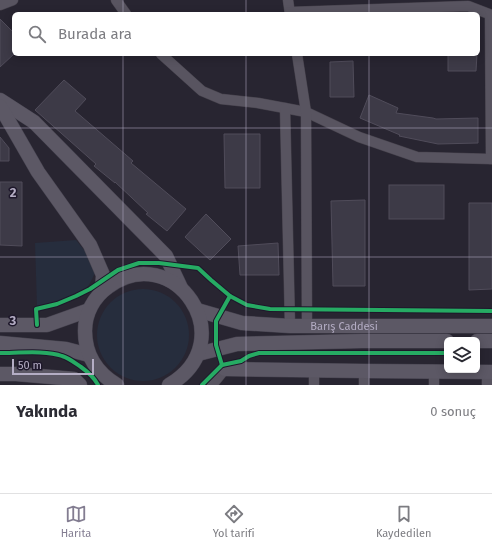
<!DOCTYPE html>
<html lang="tr">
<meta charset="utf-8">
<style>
:root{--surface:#fff;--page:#f7f7f7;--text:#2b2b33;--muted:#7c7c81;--line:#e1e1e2;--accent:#837d91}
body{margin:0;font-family:"Fira Sans",sans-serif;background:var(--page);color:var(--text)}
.controls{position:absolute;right:12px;bottom:12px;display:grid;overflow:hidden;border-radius:6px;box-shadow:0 2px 10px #0003}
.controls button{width:36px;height:36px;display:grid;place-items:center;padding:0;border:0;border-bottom:1px solid var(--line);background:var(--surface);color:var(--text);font:20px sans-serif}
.scale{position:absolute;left:12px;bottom:10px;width:82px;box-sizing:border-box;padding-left:4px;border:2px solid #b4adc4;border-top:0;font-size:11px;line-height:14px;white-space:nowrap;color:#b4adc4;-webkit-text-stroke:3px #1e182b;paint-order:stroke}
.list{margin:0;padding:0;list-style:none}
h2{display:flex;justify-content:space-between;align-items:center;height:52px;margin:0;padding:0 16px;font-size:17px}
h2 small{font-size:13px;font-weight:400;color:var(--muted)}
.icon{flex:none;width:22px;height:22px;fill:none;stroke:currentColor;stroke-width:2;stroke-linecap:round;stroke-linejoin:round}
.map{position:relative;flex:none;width:492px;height:385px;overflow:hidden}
.search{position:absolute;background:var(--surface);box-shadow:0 2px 10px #0003;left:12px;right:12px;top:12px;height:44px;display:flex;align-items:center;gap:10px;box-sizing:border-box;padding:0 14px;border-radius:6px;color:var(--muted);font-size:15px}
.sheet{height:108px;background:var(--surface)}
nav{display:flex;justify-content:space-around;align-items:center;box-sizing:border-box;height:56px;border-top:1px solid var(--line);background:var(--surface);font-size:11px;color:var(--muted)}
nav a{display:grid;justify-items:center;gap:2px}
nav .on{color:var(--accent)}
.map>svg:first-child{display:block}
</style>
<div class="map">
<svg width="492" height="385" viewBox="0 0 492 385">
<rect width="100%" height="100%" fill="#282531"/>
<g fill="#262d3d">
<path d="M76,240L88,255L95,273C92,279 89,287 83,291C72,299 50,303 37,306L35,243Z"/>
<circle cx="143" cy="335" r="46"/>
</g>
<g fill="#3d3a47" stroke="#504c5a">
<path d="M0,19L14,33V54L0,67Z"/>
<path d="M448,54H477L476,71H448Z"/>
<path d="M353,61L354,97H330V62Z"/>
<path d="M64,80L86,99L75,111L133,161L131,163L186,209L167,231L146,214L148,213L115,182V183L94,166L96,164L35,110Z"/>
<path d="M369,95L398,108L396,113L433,118L436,119L478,118V143L438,144L399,136L400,135L360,118Z"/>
<path d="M224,134H260V188H225Z"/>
<path d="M0,137L9,148V161H0Z"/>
<path d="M0,182H22V246L0,245Z"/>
<rect x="389" y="185" width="55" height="34"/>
<path d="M365,200V286H333L331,201Z"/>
<path d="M469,203H492V289L469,290Z"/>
<path d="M206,214L231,239L210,260L185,237Z"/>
<path d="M278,243L279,275H240L238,246Z"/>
</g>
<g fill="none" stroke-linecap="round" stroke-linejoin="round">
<defs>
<g id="street">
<path d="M116,0L126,14"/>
<path d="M288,0L290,14"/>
<path d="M0,5L13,0"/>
<path d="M290,12L468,6L492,15"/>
<path d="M490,15L491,159H492"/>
<path d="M161,54L202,91L221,99L258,103L306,112L359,137L417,157L491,159"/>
<path d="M297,54L306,112L307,327"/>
<path d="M285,108L290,326"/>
<path d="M364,371V385"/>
<path d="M487,372V385"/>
<path d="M212,385L225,369"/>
<path d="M314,385V370"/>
<path d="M434,385V371"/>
</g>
<g id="secondary">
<path d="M0,100L34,122L166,256L181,288"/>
<path d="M0,106L38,172L90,245L103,275L102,291"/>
<path id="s1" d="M197,310L242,323L290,326H492"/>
<path d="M0,325H47L89,310"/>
<path d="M477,341H492"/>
<path d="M0,343L66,349L89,355"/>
<path d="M198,354L237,344L362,341H447"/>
<path d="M225,369L364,371L492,372"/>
<path d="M0,374H16L74,379L80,385"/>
<path d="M117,385C97,373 85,355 85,331C85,313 94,297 108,287C173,238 245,340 169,385"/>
</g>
</defs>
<use href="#street" stroke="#45414b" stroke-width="11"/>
<use href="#secondary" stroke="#45424e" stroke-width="15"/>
<use href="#street" stroke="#585460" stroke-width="10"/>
<use href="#secondary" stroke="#5c5865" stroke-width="14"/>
<defs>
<g id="cycleway">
<path d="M37,325L36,309L57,304L76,296L90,289L118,270L139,263H159L198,268L211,280L230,296L247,305L270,309L492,311"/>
<path d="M0,353C17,353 47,350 62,356C69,358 75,363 81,367C88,372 94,377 98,385"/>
<path d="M222,365L216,345V321L230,296"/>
<path d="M202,385L222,365L241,361L249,356L259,353H447"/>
</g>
</defs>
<use href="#cycleway" stroke="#1e182b" stroke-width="6"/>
<use href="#cycleway" stroke="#26ab63" stroke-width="4"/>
</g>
<path fill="none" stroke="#b4adc4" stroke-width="1" stroke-opacity="0.55" d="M123,0V14M246,0V14M369,0V14M123,54V385M246,54V385M369,54V385M0,128H492M0,257H492"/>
<g text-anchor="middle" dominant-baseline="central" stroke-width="3" stroke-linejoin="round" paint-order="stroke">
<g font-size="11" fill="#b4adc4" stroke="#1e182b">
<text stroke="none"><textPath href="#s1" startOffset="149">Barış Caddesi</textPath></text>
</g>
</g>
<g font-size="13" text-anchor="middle" font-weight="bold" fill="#b4adc4" stroke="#1e182b" stroke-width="3" stroke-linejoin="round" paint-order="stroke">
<text x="13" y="197">2</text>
<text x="13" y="325">3</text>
</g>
</svg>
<div class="controls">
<button><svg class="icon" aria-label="layers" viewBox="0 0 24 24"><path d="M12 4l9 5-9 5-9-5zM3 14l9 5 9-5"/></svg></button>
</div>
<div class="scale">50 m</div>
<div class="search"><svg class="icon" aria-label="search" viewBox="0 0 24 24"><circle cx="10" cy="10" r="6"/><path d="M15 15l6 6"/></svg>Burada ara</div>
</div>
<section class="sheet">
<h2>Yakında<small>0 sonuç</small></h2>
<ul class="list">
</ul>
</section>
<nav>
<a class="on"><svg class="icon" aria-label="map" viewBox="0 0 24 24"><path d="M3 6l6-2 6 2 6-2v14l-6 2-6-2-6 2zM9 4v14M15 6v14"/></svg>Harita</a>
<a><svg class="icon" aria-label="directions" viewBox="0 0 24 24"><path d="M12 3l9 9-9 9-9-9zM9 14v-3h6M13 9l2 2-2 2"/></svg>Yol tarifi</a>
<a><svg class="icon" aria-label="saved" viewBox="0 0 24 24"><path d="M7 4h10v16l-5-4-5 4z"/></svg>Kaydedilen</a>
</nav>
